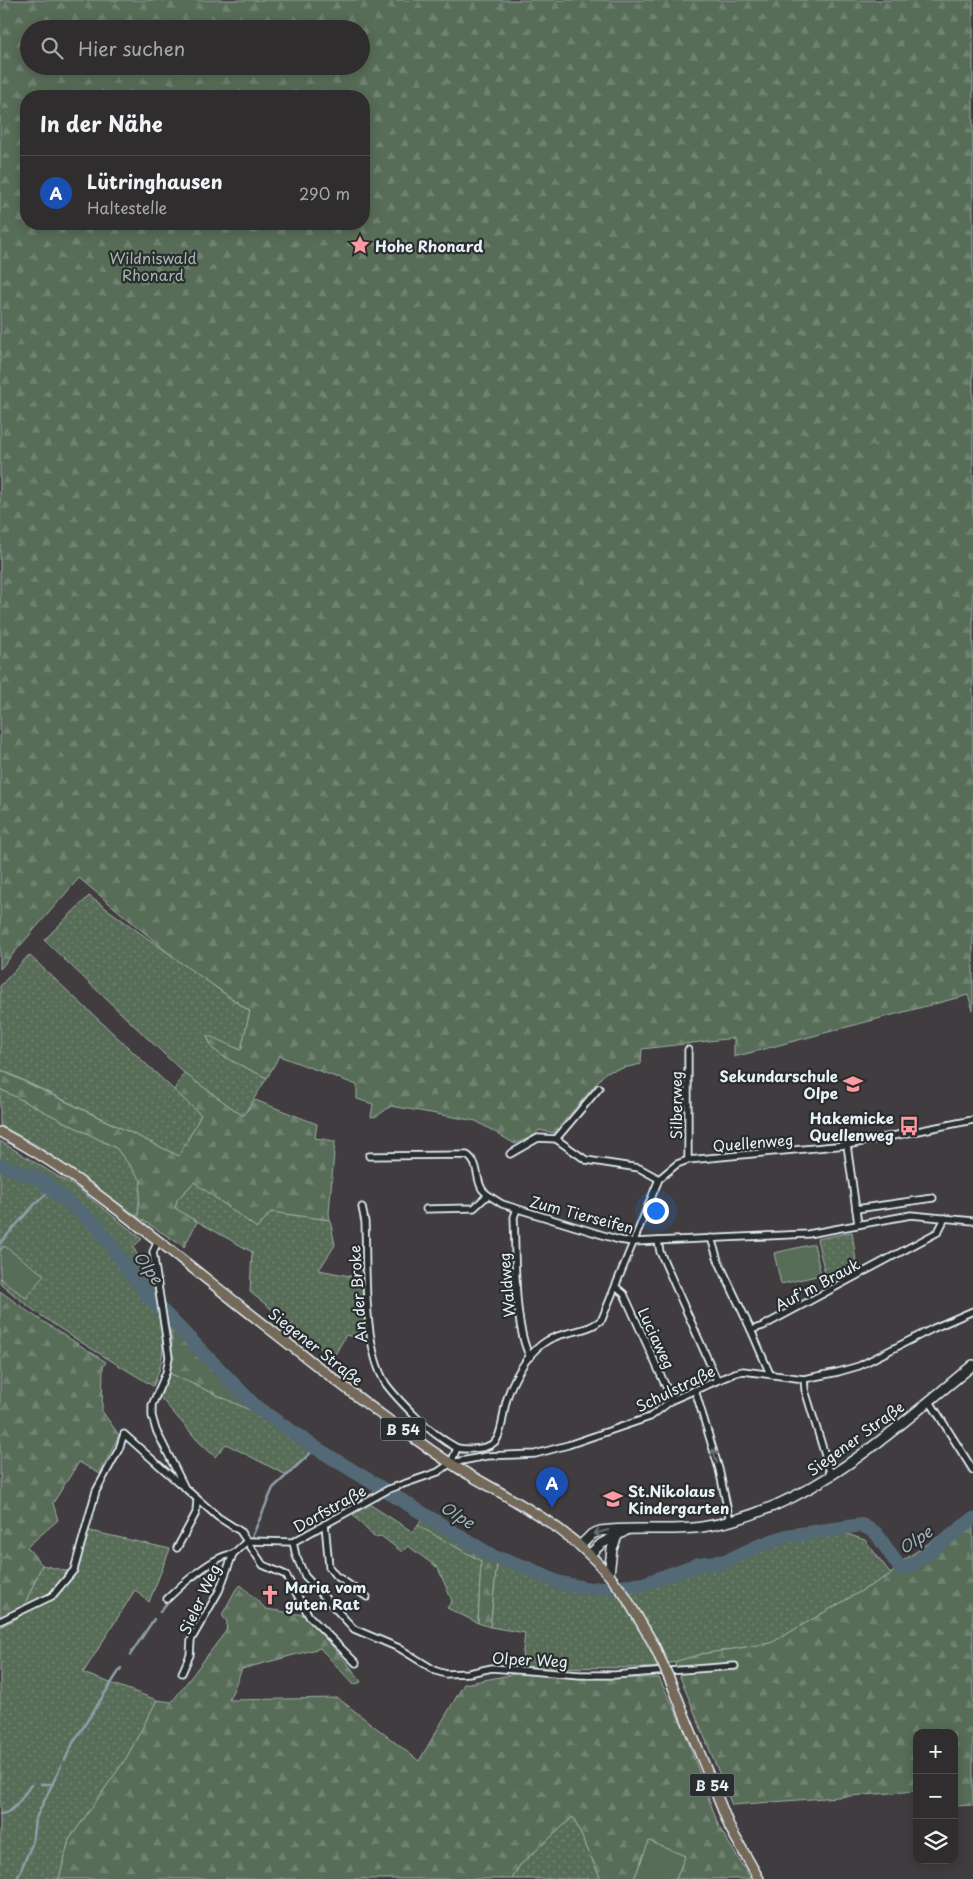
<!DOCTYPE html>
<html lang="de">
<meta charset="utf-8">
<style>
:root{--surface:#302d2f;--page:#383537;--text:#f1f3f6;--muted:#a8a8aa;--line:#4b494b;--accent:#bca0f2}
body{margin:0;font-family:"Playpen Sans",sans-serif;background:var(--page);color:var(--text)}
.controls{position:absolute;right:15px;bottom:15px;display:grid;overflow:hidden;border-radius:10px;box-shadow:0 2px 12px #0003}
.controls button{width:45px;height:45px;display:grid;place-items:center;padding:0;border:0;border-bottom:1px solid var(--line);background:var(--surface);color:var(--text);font:25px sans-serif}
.you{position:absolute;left:655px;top:1210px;width:18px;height:18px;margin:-12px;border:4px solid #fff;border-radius:50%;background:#1a73e8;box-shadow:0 0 0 8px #1a73e833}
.badge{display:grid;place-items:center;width:32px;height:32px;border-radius:50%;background:var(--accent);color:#fff;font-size:16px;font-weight:700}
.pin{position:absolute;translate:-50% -41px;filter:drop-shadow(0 1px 2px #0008)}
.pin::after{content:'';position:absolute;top:26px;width:18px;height:15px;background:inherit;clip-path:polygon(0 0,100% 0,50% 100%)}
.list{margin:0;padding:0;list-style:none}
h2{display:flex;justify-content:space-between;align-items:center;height:65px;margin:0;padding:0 20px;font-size:21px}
h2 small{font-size:16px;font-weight:400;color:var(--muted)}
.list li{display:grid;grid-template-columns:32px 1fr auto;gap:15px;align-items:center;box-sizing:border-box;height:75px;padding:0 20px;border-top:1px solid var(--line)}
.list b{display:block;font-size:19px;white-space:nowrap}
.list p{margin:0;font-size:16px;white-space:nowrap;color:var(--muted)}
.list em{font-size:16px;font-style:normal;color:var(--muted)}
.icon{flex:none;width:28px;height:28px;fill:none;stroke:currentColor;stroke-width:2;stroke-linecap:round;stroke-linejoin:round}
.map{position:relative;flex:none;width:973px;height:1879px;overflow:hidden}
.search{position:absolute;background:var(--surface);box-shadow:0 2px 12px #0003;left:20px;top:20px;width:350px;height:55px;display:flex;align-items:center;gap:12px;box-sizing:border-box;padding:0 18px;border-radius:28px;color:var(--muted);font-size:19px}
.panel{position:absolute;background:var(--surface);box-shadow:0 2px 12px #0003;left:20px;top:90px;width:350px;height:140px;border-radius:20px}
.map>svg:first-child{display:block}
</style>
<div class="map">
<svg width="973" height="1879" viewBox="0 0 973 1879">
<defs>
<pattern id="green-dots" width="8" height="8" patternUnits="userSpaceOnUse" patternTransform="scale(1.25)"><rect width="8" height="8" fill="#586d58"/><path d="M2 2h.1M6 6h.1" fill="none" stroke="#708271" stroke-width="1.8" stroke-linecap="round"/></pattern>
<pattern id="forest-firs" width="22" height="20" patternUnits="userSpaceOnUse" patternTransform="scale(1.25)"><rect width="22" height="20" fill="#586d58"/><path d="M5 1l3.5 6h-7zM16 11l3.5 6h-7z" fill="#708271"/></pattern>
</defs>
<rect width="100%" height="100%" fill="#403c3f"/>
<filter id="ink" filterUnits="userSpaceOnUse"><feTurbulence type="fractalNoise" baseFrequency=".02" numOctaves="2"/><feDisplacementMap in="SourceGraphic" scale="10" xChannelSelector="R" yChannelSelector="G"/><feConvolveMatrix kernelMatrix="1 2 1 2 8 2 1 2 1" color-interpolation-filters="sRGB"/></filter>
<g filter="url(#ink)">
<g fill="url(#green-dots)" stroke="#a0afa8">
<path d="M89,896L250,1012L241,1050L207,1036L212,1048L224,1057L267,1078L243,1116L184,1073L44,940Z"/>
<path d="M29,955L201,1115L179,1156L0,1069V986Z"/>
<path d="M0,1089L116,1148L141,1180L138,1217L40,1147L0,1125Z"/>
<path d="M0,1141L80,1190L142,1239L133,1247C141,1261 152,1277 156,1292C164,1324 168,1355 153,1386C101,1354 46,1324 0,1283V1278L26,1298L3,1246L0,1251Z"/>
<path d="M194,1182L257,1228L271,1212L330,1220L335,1245L319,1270L365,1279L367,1341L346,1335L333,1358L250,1292L252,1252L175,1209L177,1200Z"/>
<path d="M852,1232L857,1269L828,1286L817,1239Z"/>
<path d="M169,1373L252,1411L315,1448L288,1476L226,1444L215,1457L198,1441L159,1396Z"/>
<path d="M369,1504L413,1532L418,1525L481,1561L478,1623L447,1608L452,1601L438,1568L408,1546L402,1552L381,1536L374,1537L353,1515Z"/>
<path d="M86,1530L170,1549L149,1602L135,1590L83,1673L157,1700L127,1757L69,1840L59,1879H0V1627L19,1617L42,1565L66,1571L74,1570Z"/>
<path d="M844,1533L865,1540L891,1574L771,1643L702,1654L653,1668L521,1667L525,1633L490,1627L497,1563L523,1569L554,1585L589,1592L643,1587L695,1568L740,1560L758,1549L782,1542Z"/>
<path d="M573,1817L601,1879H512L520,1865Z"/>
</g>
<g fill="url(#forest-firs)" stroke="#a0afa8" fill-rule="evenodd">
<path d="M0,0H973V1010L968,995L734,1057V1038L642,1049L641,1064L606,1072L554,1133L539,1130L535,1135L515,1144L476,1121L391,1106L377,1116L371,1117L373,1104L357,1099V1085L279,1056L267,1078L224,1057L212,1048L207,1035L241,1050L250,1011L177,960L79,878L0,969ZM29,29H361V66H29ZM364,96V224H26V96Z"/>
<path d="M0,1070L179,1156L201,1115L174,1090L184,1073L243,1116L255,1100L317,1124L315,1138L335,1141L329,1213L330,1220L271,1212L257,1228L194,1182L177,1200L175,1208L197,1222L184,1247L138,1217L141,1180L116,1148L0,1089Z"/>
<path d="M0,1291L30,1313L106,1362L103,1367L102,1411L119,1435L100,1474L79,1462L53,1503L58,1520L27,1547L42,1565L19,1617L0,1627Z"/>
<path d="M167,1317L255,1408L295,1436L252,1411L169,1373L172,1341Z"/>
<path d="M973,1513V1805L954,1806V1733H917V1791L732,1805L674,1662L702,1654L771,1643L891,1574L901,1562Z"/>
<path d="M423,1517L497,1563L490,1627L478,1623L481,1561L422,1528L418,1525Z"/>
<path d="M241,1585L266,1609L304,1615L349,1665L361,1682L354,1685L320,1648L242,1669L229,1700L338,1698L419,1761L464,1684L520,1673L589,1678H659L681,1722L719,1827L751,1879H676L685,1856L649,1842L634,1879H601L573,1817L520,1865L512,1879H59L69,1840L127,1757L157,1700L172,1702L226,1631L227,1622L222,1615L236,1589Z"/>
</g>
<g fill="#586d58" stroke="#a0afa8">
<path d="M814,1244L821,1275L781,1284L774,1253Z"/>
<path d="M4,1246L44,1275L26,1298L0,1278V1251Z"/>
<path d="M649,1841L685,1856L676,1879H634Z"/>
</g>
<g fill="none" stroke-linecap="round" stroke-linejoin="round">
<g stroke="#8e9faa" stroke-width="2.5">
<path d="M0,1243L35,1204L52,1189"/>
<path d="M252,1537L273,1488L316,1448"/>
<path d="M191,1582L221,1561"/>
<path d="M177,1593L186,1586"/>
<path d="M160,1612L166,1604"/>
<path d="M130,1655L154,1619"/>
<path d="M65,1760L73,1743L121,1668"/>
<path d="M41,1784H53"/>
<path d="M0,1814C14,1814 23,1795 31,1785"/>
<path d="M17,1879L32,1844L35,1820L61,1766"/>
</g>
<path stroke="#526976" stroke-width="14" d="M0,1165L40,1179L97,1226L146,1294L256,1407L316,1448L494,1557L526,1567L557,1582L590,1589L643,1584L698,1564L726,1561L758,1546L786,1536L862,1525L876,1533L900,1568L909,1567L973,1519"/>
<defs>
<g id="street">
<path d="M688,1050V1160"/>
<path d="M556,1139L599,1088"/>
<path d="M847,1145L858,1224"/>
<path d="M510,1154L538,1138L556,1139L586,1160L639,1168L659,1179"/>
<path d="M369,1156L467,1155C480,1164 475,1177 482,1189C487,1196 495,1199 502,1204L619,1240L633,1242L808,1234L911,1215L973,1221"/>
<path d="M362,1207L365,1222C367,1267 362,1346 386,1384C394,1395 405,1406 414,1415C426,1427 442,1440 457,1448L451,1463"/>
<path d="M426,1209L474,1208L488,1195"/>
<path d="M517,1209L514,1217C516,1255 513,1324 530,1357"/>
<path d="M856,1209L933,1198"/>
<path d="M711,1238L718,1260L751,1330L763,1326L938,1232L945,1218"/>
<path d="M158,1241L153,1252L169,1357L166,1373L152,1405V1416L156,1430L185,1488L218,1517L240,1531L263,1565L286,1575L309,1616L356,1663"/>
<path d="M658,1241L660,1252L717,1380"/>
<path d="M617,1288L624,1294L672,1400"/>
<path d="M751,1330L770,1374"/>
<path d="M804,1379L805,1390L831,1475"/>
<path d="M695,1390L719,1469L730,1521"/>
<path d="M929,1400L973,1470"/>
<path d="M457,1448C467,1450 491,1450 497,1439C503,1428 503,1413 506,1402C511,1382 526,1356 542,1344C560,1330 587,1334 602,1319L659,1179L677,1164L688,1160L847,1145L973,1120"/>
<path d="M325,1524L329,1567L335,1575L367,1597"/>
<path d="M247,1541L293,1542L389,1489L438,1472L451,1463L487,1456L535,1454L568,1445L650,1417L672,1400L735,1373L743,1371L804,1379L838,1372L859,1366L934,1328L973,1311"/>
<path d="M293,1542L296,1556L305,1576L354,1629L399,1648L436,1671L446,1674L469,1673L492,1668L580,1675H614L735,1666"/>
<path d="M177,1548L196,1513L197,1500"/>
<path d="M167,1599C180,1586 214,1555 233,1554"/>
<path d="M0,1621L52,1596L74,1570L96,1491L119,1449L124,1434L181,1485"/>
<path d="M182,1673L190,1655L191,1640L219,1591L233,1554L247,1541"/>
</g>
<g id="secondary">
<path d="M581,1545L592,1534L600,1531C634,1526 668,1532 702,1527C809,1511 893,1430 973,1365"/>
<path d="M590,1554L601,1544L625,1531"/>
<path d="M609,1574L612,1549L617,1536"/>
</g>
<g id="primary">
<path d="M0,1132C58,1162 109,1203 161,1243C237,1303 312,1364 390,1421C411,1436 438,1456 461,1470C525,1507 578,1531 624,1594"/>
<path d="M673,1687L730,1828L759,1879"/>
</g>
</defs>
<use href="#street" stroke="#e8f1f8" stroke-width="9"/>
<use href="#secondary" stroke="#e8f1f8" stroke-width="12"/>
<use href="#primary" stroke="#e8f1f8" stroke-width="12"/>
<use href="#street" stroke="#2a2d2e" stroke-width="5.5"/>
<use href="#secondary" stroke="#2a2d2e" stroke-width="9"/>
<use href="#primary" stroke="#746a5a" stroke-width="9"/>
<defs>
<path id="primary-bridge" d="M624,1594L654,1645L673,1687"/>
</defs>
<use href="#primary-bridge" stroke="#e8f1f8" stroke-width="12" stroke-linecap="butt"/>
<use href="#primary-bridge" stroke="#746a5a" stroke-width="9"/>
</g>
<defs><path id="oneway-shaft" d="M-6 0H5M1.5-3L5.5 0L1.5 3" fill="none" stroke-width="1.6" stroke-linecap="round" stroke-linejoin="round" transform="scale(1.25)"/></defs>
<g stroke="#6c7275">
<use href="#oneway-shaft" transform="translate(715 1456) rotate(-107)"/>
<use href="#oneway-shaft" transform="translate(601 1532) rotate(165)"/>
</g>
</g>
<defs>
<symbol id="sight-bare" viewBox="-9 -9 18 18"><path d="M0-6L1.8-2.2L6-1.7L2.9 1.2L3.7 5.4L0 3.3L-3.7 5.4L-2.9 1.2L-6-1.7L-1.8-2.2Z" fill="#ff9aa2" stroke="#2a2d2e" stroke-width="2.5" paint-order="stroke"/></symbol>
<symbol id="school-bare" viewBox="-9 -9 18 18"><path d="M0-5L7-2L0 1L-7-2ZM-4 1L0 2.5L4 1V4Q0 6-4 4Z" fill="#ff9aa2" stroke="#2a2d2e" stroke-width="2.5" paint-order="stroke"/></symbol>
<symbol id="bus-bare" viewBox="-9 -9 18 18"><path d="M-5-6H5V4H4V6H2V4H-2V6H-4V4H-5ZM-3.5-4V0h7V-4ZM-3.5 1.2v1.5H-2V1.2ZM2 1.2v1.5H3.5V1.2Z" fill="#ff9aa2" stroke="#2a2d2e" stroke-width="2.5" paint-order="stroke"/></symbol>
<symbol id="church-bare" viewBox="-9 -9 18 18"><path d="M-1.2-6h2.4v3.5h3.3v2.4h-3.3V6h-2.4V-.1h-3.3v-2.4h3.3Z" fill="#ff9aa2" stroke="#2a2d2e" stroke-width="2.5" paint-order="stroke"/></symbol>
</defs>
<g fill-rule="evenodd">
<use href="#sight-bare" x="346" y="231" width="28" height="28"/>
<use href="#school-bare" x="839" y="1070" width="28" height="28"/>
<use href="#bus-bare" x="895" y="1112" width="28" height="28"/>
<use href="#school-bare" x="599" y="1485" width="28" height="28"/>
<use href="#church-bare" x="256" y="1581" width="28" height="28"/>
</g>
<g text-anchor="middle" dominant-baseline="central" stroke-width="4.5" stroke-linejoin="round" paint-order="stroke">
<g fill="#2a2d2e" stroke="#afb6bb" stroke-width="1">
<rect x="380.5" y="1417.5" width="45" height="23" rx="4"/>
<rect x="689.5" y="1773.5" width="45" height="23" rx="4"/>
</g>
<g font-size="14" font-weight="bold" fill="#e8f1f8">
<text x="403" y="1429">B 54</text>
<text x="712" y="1785">B 54</text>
</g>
<g font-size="15" font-weight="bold" fill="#e8f1f8" stroke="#2a2d2e" text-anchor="start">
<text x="375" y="245">Hohe Rhonard</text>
<text x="838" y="1075" text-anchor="end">Sekundarschule<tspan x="838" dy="17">Olpe</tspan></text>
<text x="894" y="1117" text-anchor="end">Hakemicke<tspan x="894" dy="17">Quellenweg</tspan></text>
<text x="628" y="1490">St.Nikolaus<tspan x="628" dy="17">Kindergarten</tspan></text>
<text x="285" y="1586">Maria vom<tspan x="285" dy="17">guten Rat</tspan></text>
</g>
<g font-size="15" fill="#a7b6b0" stroke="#2a2d2e">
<text x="153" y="257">Wildniswald<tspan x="153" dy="17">Rhonard</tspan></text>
</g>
<g font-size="15" fill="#e8f1f8" stroke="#2a2d2e">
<text transform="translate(675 1105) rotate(-90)">Silberweg</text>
<text transform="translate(753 1142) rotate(-5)">Quellenweg</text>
<text transform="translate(582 1214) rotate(15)">Zum Tierseifen</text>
<text transform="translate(817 1284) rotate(-28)">Auf'm Brauk</text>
<text transform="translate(506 1285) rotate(-95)">Waldweg</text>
<text transform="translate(357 1294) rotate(-94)">An der Broke</text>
<text transform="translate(657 1338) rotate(65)">Luciaweg</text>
<text transform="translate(316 1346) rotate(38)">Siegener Straße</text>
<text transform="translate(675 1388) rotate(-26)">Schulstraße</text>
<text transform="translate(855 1438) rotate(-36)">Siegener Straße</text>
<text transform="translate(329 1508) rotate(-29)">Dorfstraße</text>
<text transform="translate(199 1599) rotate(-65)">Sieler Weg</text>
<text transform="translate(530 1659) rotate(3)">Olper Weg</text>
</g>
<g font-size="16" font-style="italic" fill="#a4b4be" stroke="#2a2d2e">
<text transform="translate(149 1267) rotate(53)">Olpe</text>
<text transform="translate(458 1514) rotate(32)">Olpe</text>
<text transform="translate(915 1539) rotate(-34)">Olpe</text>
</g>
</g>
</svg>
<div class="controls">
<button>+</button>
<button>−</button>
<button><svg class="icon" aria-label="layers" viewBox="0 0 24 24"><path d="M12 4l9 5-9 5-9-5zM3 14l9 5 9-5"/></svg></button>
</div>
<div class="you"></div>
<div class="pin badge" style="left:552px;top:1508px;background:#1a4fb4">A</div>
<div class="search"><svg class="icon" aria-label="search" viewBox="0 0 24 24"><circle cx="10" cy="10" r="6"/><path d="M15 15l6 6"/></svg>Hier suchen</div>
<section class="panel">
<h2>In der Nähe<small></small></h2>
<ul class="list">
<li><span class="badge" style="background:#1a4fb4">A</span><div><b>Lütringhausen</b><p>Haltestelle</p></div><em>290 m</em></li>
</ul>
</section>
</div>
